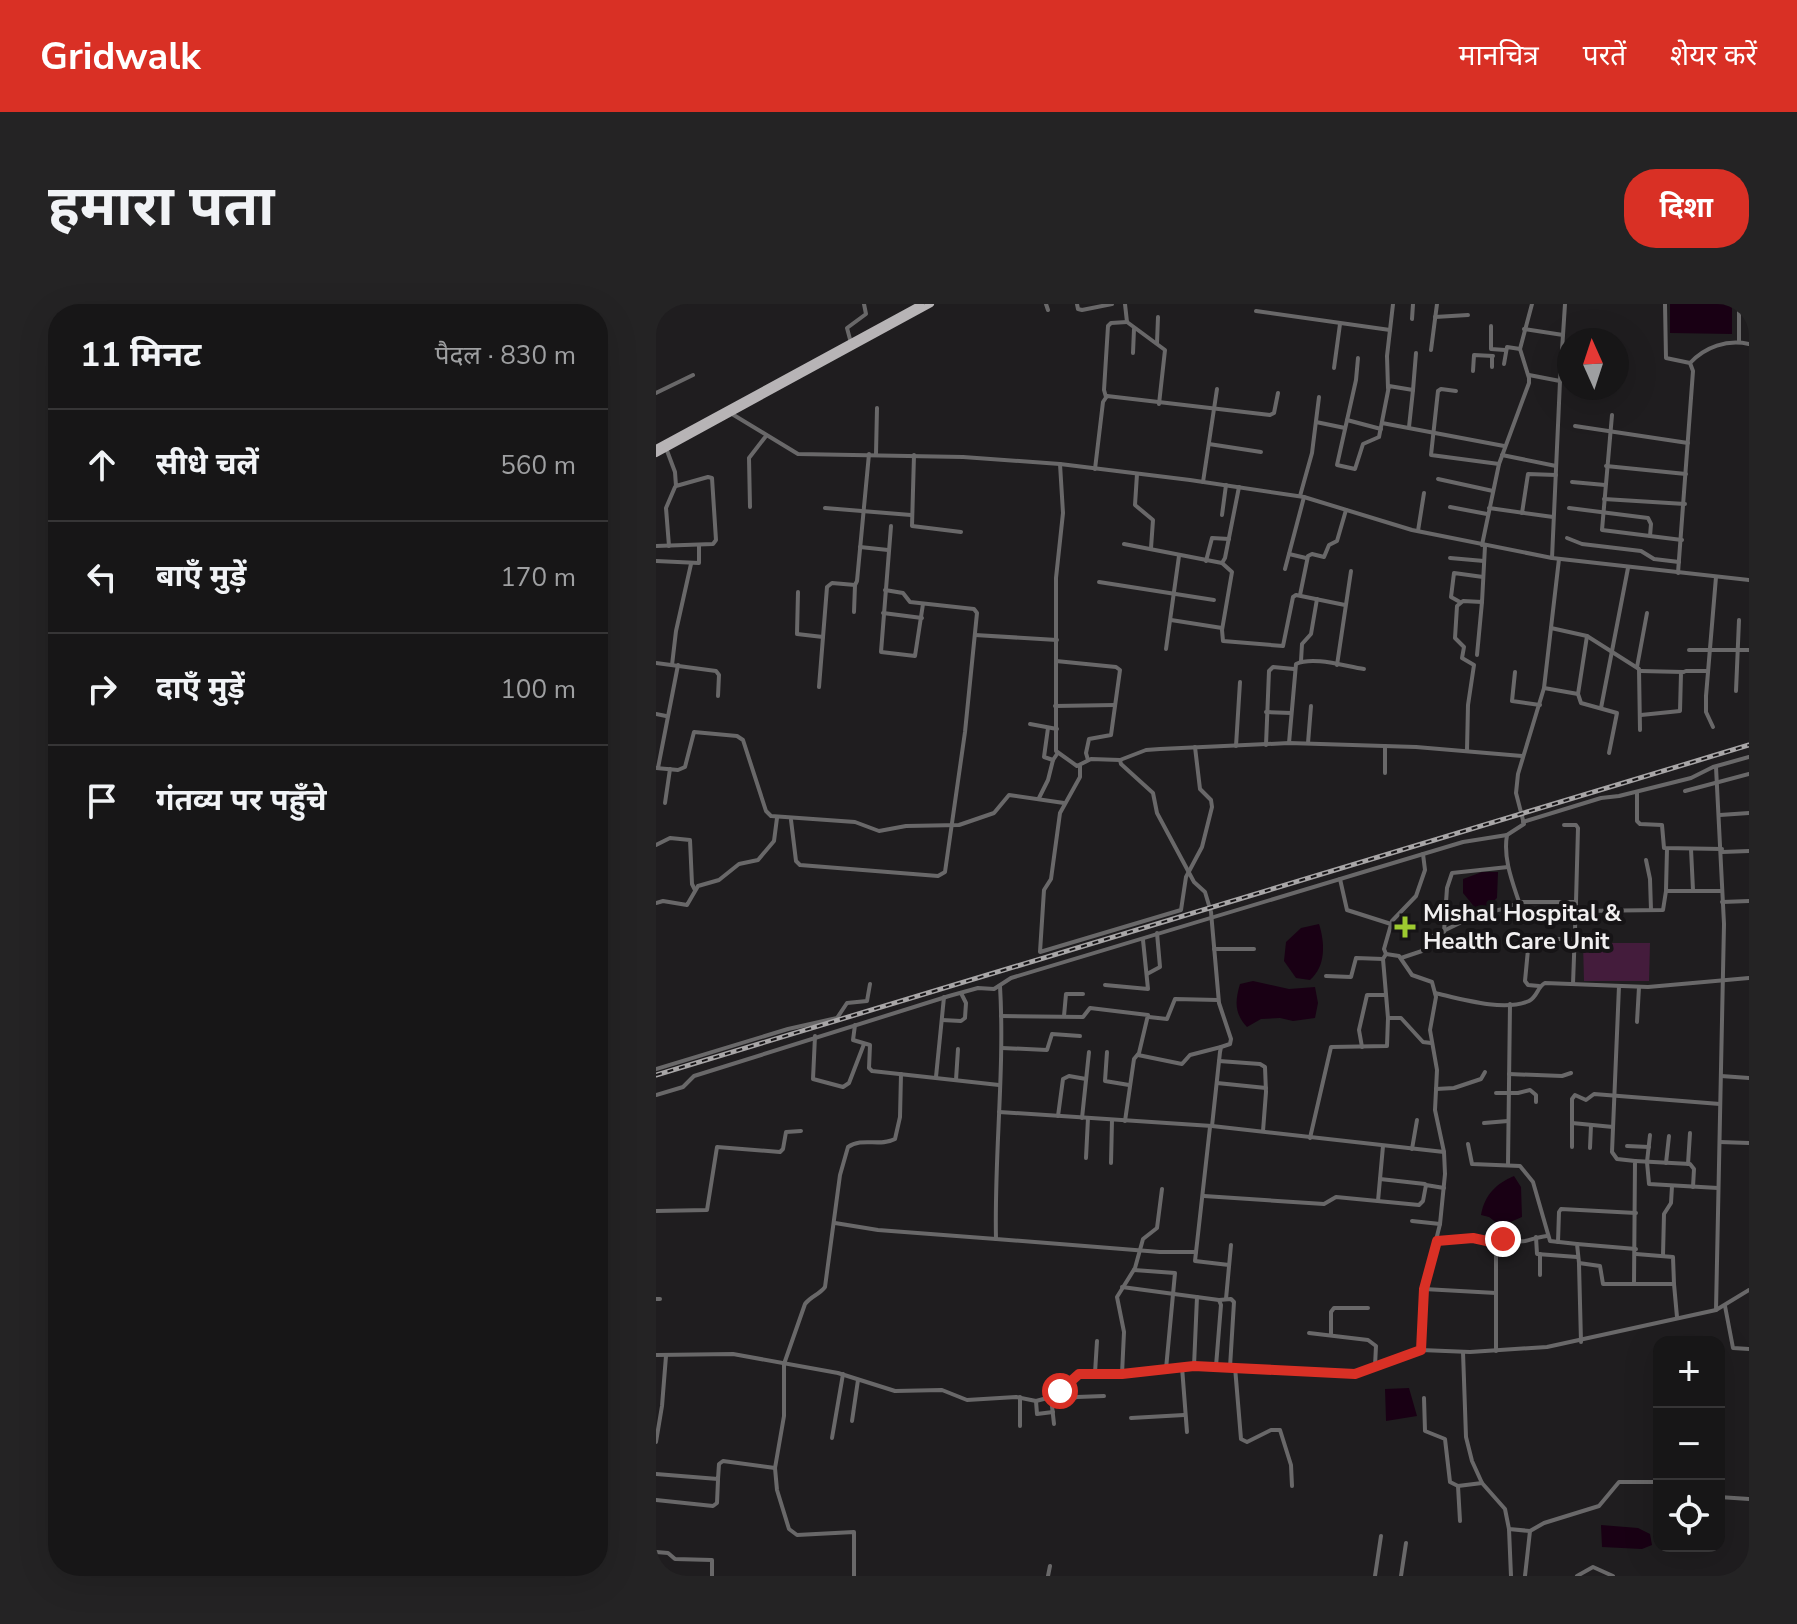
<!DOCTYPE html>
<html lang="hi">
<meta charset="utf-8">
<style>
:root{--surface:#171617;--page:#242324;--text:#f1f3f6;--muted:#9e9fa1;--line:#363536;--accent:#d93025}
body{margin:0;font-family:"Nunito Sans","Noto Sans Devanagari",sans-serif;background:var(--page);color:var(--text)}
.controls{position:absolute;right:24px;bottom:24px;display:grid;overflow:hidden;border-radius:16px;box-shadow:0 8px 32px #0002}
.controls button{width:72px;height:72px;display:grid;place-items:center;padding:0;border:0;border-bottom:2px solid var(--line);background:var(--surface);color:var(--text);font:40px sans-serif}
.compass{position:absolute;left:901px;top:24px;width:72px;height:72px;border-radius:50%;background:var(--surface);box-shadow:0 8px 32px #0002;rotate:357deg}
.stop{position:absolute;width:24px;height:24px;margin:-18px;border:6px solid #d93025;border-radius:50%;background:#fff}
.stop.end{background:#d93025;border-color:#fff;box-shadow:0 2px 8px #0008}
.list{margin:0;padding:0;list-style:none}
h2{display:flex;justify-content:space-between;align-items:center;height:104px;margin:0;padding:0 32px;font-size:34px}
h2 small{font-size:26px;font-weight:400;color:var(--muted)}
.list li{display:grid;grid-template-columns:52px 1fr auto;gap:24px;align-items:center;box-sizing:border-box;height:112px;padding:0 32px;border-top:2px solid var(--line)}
.list b{display:block;font-size:30px;white-space:nowrap}
.list em{font-size:26px;font-style:normal;color:var(--muted)}
.icon{flex:none;width:44px;height:44px;fill:none;stroke:currentColor;stroke-width:2;stroke-linecap:round;stroke-linejoin:round}
.map{position:relative;flex:none;width:1093px;height:1272px;overflow:hidden;border-radius:32px}
header{display:flex;align-items:center;gap:48px;box-sizing:border-box;height:112px;padding:0 40px;background:var(--accent);color:#fff}
header strong{font-size:38px}
nav{display:flex;gap:44px;margin-inline-start:auto;font-size:28px}
.intro{display:flex;align-items:center;justify-content:space-between;box-sizing:border-box;height:192px;padding:0 48px}
h1{margin:0;font-size:56px}
.button{padding:20px 36px;border-radius:32px;background:var(--accent);color:#fff;font-size:28px;font-weight:700}
main{display:flex;gap:48px;padding:0 48px}
aside{flex:1;background:var(--surface);border-radius:32px;box-shadow:0 8px 32px #0002}
.map>svg:first-child{display:block}
</style>
<header>
<strong>Gridwalk</strong>
<nav><a>मानचित्र</a><a>परतें</a><a>शेयर करें</a></nav>
</header>
<div class="intro"><h1>हमारा पता</h1><a class="button">दिशा</a></div>
<main>
<aside>
<h2>11 मिनट<small>पैदल · 830 m</small></h2>
<ul class="list">
<li><svg class="icon" aria-label="ahead" viewBox="0 0 24 24"><path d="M12 20V5M6 11l6-6 6 6"/></svg><div><b>सीधे चलें</b></div><em>560 m</em></li>
<li><svg class="icon" aria-label="left" viewBox="0 0 24 24"><path d="M17 20v-9H6M10 6l-5 5 5 5"/></svg><div><b>बाएँ मुड़ें</b></div><em>170 m</em></li>
<li><svg class="icon" aria-label="right" viewBox="0 0 24 24"><path d="M7 20v-9h11M14 6l5 5-5 5"/></svg><div><b>दाएँ मुड़ें</b></div><em>100 m</em></li>
<li><svg class="icon" aria-label="arrive" viewBox="0 0 24 24"><path d="M6 21V4h12l-3 4 3 4H6"/></svg><div><b>गंतव्य पर पहुँचे</b></div></li>
</ul>
</aside>
<div class="map">
<svg width="1093" height="1272" viewBox="0 0 1093 1272">
<rect width="100%" height="100%" fill="#1f1d1f"/>
<path fill="#441c3c" d="M927,639H994L993,677H928Z"/>
<g fill="#190014">
<path d="M1014,0H1076V30L1014,29Z"/>
<path d="M826,568H842L841,594L824,610L807,589V575Z"/>
<path d="M663,620C669,639 670,662 654,676L640,674L628,657L630,638L645,624Z"/>
<path d="M597,677L633,685L659,683L662,699L659,714L637,717L624,714L605,715L591,723C578,709 579,697 584,680Z"/>
<path d="M858,872L865,883L866,913L845,922L833,913L825,911C829,890 840,880 858,872Z"/>
<path d="M753,1084L761,1112L730,1117L729,1085Z"/>
<path d="M945,1221L982,1224L994,1230L996,1241L986,1245L946,1243Z"/>
</g>
<g fill="none" stroke-linecap="round" stroke-linejoin="round">
<g stroke="#696869" stroke-width="4">
<path d="M390,0L392,6"/>
<path d="M421,0L422,5L426,6L456,0"/>
<path d="M469,0L471,18L509,46L503,100"/>
<path d="M1009,0L1010,54L1034,59L1037,67L1022,269"/>
<path d="M600,7L734,26"/>
<path d="M779,13L812,11"/>
<path d="M756,15L757,0"/>
<path d="M835,22V45L849,46"/>
<path d="M868,25L907,31"/>
<path d="M1083,37V0"/>
<path d="M195,39L191,24L210,10L208,0"/>
<path d="M501,39L502,13"/>
<path d="M775,46L781,0"/>
<path d="M477,49L478,25"/>
<path d="M702,54L700,76L681,161L699,165L707,140L723,133L733,82L757,86L753,123"/>
<path d="M1034,59C1049,43 1071,35 1093,40"/>
<path d="M848,60L851,43L864,45"/>
<path d="M836,63V53"/>
<path d="M678,64L684,20"/>
<path d="M817,67L818,51L837,52"/>
<path d="M873,71L904,77L896,254"/>
<path d="M904,77L909,0"/>
<path d="M732,84L731,52L737,0"/>
<path d="M757,86L760,49"/>
<path d="M800,87L785,85L782,87L775,151L843,160"/>
<path d="M0,89L37,71"/>
<path d="M450,93L448,86L452,22L455,19L471,18"/>
<path d="M956,111L946,226L1026,236"/>
<path d="M691,116L725,125"/>
<path d="M660,118L689,124"/>
<path d="M726,119L848,142"/>
<path d="M919,122L1032,139"/>
<path d="M553,140L605,148"/>
<path d="M220,150L221,104"/>
<path d="M258,151L256,222L305,228"/>
<path d="M846,151L900,162"/>
<path d="M404,160L407,209L400,274V447L421,462L435,455L464,456"/>
<path d="M950,162L1030,170"/>
<path d="M439,165L447,98L451,92L614,111L618,109L622,89"/>
<path d="M481,170L479,201L497,216L495,244"/>
<path d="M782,175L837,187"/>
<path d="M547,178L561,85"/>
<path d="M916,178L949,181"/>
<path d="M644,192L656,149L663,93"/>
<path d="M948,195L1029,200"/>
<path d="M94,203L93,154L110,132"/>
<path d="M794,203L831,210"/>
<path d="M169,204L255,211"/>
<path d="M833,204L897,213"/>
<path d="M913,204L992,214L995,220L994,232"/>
<path d="M866,209L872,170L900,171"/>
<path d="M566,211L570,181"/>
<path d="M235,222L225,348L259,352L267,300"/>
<path d="M762,227L768,189"/>
<path d="M911,234L926,240L985,247L998,255L1023,258"/>
<path d="M468,240L566,259L569,254L583,183"/>
<path d="M826,241L843,160L873,79V74L864,45L876,0"/>
<path d="M0,242L57,240L60,236L56,174L52,173L20,182L19,168L10,144"/>
<path d="M13,242L10,204L19,183"/>
<path d="M204,243L232,246"/>
<path d="M633,250L650,254"/>
<path d="M794,254L828,257"/>
<path d="M903,255L888,384L862,470L860,489L868,520L851,531C847,554 856,577 863,598H920L917,680"/>
<path d="M0,257L43,259V241"/>
<path d="M550,257L556,234L573,235"/>
<path d="M566,259L576,268L566,326L567,337L627,342L637,293L640,291L689,301"/>
<path d="M629,265L648,193"/>
<path d="M443,278L558,296"/>
<path d="M142,288L141,330L167,333"/>
<path d="M644,291L652,252L656,250L668,253L673,241L681,237L690,206"/>
<path d="M804,298L795,293L798,269L827,273"/>
<path d="M198,308L199,281"/>
<path d="M227,309L266,314"/>
<path d="M515,316L566,324"/>
<path d="M895,324L931,332L983,365L984,426"/>
<path d="M319,331L401,336"/>
<path d="M510,345L523,252"/>
<path d="M1033,346H1093"/>
<path d="M821,351L826,298"/>
<path d="M400,357L460,363L464,366L455,431L433,435L430,449L432,456"/>
<path d="M645,357L646,340L655,330L661,295"/>
<path d="M0,359L60,367L63,371L62,392"/>
<path d="M16,361L20,327L35,260"/>
<path d="M681,361L695,267"/>
<path d="M981,363L991,309"/>
<path d="M985,367L1027,368"/>
<path d="M859,368L856,397L884,401"/>
<path d="M163,383L171,283L176,279L199,281L201,277L213,150"/>
<path d="M888,384L922,390L931,332"/>
<path d="M1080,387L1083,316"/>
<path d="M922,390L925,399L961,409L953,449"/>
<path d="M399,402L459,401"/>
<path d="M945,404L972,264"/>
<path d="M610,408L635,409"/>
<path d="M0,410L10,412"/>
<path d="M985,411L1024,407L1025,369L1030,367H1051"/>
<path d="M374,420L401,425"/>
<path d="M1057,423L1050,408V392L1060,273"/>
<path d="M392,424L388,453L397,456"/>
<path d="M633,439L640,360C657,352 688,362 708,365"/>
<path d="M652,439L655,402"/>
<path d="M610,441L613,367L617,363L638,365"/>
<path d="M580,442L584,378"/>
<path d="M811,446L812,401L818,361L806,354L808,343L799,334L801,302L807,297L826,298L829,242"/>
<path d="M424,462V473L404,509L395,575L388,586L384,648L525,606L530,573L546,543L556,503L555,496L544,485L539,443"/>
<path d="M0,464L22,466L29,463L38,428L81,432L87,436L110,507L115,512L199,518L223,527L250,522L303,521L338,509L353,491L408,499"/>
<path d="M2,464L22,361"/>
<path d="M729,469V442"/>
<path d="M1029,487L1093,470"/>
<path d="M981,488V517L984,520L1006,521L1008,544L1066,545"/>
<path d="M383,494L392,476L397,456L401,450"/>
<path d="M9,499L14,465"/>
<path d="M1064,511L1093,509"/>
<path d="M135,516L140,557L144,561L282,572L289,568L309,428L321,309L318,305L254,298L247,289L229,286"/>
<path d="M867,518L945,494L963,492L1035,474L1057,463L1093,453"/>
<path d="M908,521H920L922,524L920,598"/>
<path d="M0,541L14,534L34,536L36,580L39,586"/>
<path d="M1035,545L1037,586"/>
<path d="M1066,548L1093,547"/>
<path d="M990,556L994,575L995,606"/>
<path d="M684,575L691,606L735,620"/>
<path d="M1010,586L1011,545"/>
<path d="M1066,598L1093,597"/>
<path d="M0,599L7,597L31,601L42,582L63,576L83,560L102,556L118,537L121,514"/>
<path d="M921,607L1007,606L1010,587H1066"/>
<path d="M788,628L791,584L796,569L852,563"/>
<path d="M558,645H598"/>
<path d="M745,654L766,647L772,634C789,627 804,618 820,612C836,605 845,609 863,598"/>
<path d="M491,670L504,663L501,629"/>
<path d="M670,672L695,673L700,654L727,655"/>
<path d="M449,681L492,685L487,636"/>
<path d="M344,682C349,767 338,851 340,935L504,948H540"/>
<path d="M883,682L872,681L869,677L873,635H919"/>
<path d="M963,682L956,848L961,855L979,857L978,980H1018L1021,1013"/>
<path d="M779,689C805,695 848,708 873,697C882,692 881,683 889,679L992,683L1093,674"/>
<path d="M345,712L427,713L434,704L492,711L483,749L478,755L469,817"/>
<path d="M408,712L410,690H427"/>
<path d="M493,713L511,715L519,695L562,696"/>
<path d="M732,714H745L767,738L775,739"/>
<path d="M286,716L305,717L309,714L310,699L305,689"/>
<path d="M981,718L983,683"/>
<path d="M199,721L197,736L214,741L213,764L216,767L343,781"/>
<path d="M159,732L157,775L187,783L193,779L208,740"/>
<path d="M706,743L703,726L711,691H730"/>
<path d="M346,744L391,746L396,730L424,732"/>
<path d="M451,748L449,777L473,781"/>
<path d="M482,751L526,760L534,751L565,743"/>
<path d="M563,757L604,760L609,763L610,788L607,827"/>
<path d="M0,765L132,725L181,714L191,699L211,697L214,680"/>
<path d="M853,770L906,772L915,769"/>
<path d="M1065,772L1093,774"/>
<path d="M280,773L288,693"/>
<path d="M300,776L302,745"/>
<path d="M561,779L610,784"/>
<path d="M780,785L798,784L825,775L829,768"/>
<path d="M840,789H862L874,786L880,791V798"/>
<path d="M0,791L27,783L38,772L293,692L322,684L338,685L355,674L807,538L851,531"/>
<path d="M343,808L556,822"/>
<path d="M402,812L407,775L413,772L430,775"/>
<path d="M426,814L433,748"/>
<path d="M828,819L852,817"/>
<path d="M916,819L957,823"/>
<path d="M554,823L539,957L573,961"/>
<path d="M994,831L991,858L993,880L1062,884"/>
<path d="M654,834L675,743L731,742L732,714L727,655L730,650"/>
<path d="M1064,838L1093,839"/>
<path d="M812,840L816,860L864,862L877,878L894,937L921,940L923,959L944,962L947,980H978"/>
<path d="M971,842L993,843"/>
<path d="M916,843V795L919,791L930,796L938,790L1064,800"/>
<path d="M934,844L935,821"/>
<path d="M756,845L761,816"/>
<path d="M788,848L556,822L564,748L565,743L574,740L575,735L563,699L555,608L549,588L538,578L501,509L497,489L465,460L464,456L490,446L504,445L633,439L760,443L866,452"/>
<path d="M430,854L432,814"/>
<path d="M979,857L1034,860L1038,865L1037,883"/>
<path d="M455,859L456,816"/>
<path d="M1010,859L1013,832"/>
<path d="M1032,860L1034,829"/>
<path d="M852,861L854,700"/>
<path d="M724,875L769,880"/>
<path d="M548,892L668,900L680,893L763,901L767,897L770,881L788,884"/>
<path d="M722,897L727,842"/>
<path d="M0,907L51,906L61,843L124,848L127,845L130,828L145,827"/>
<path d="M756,917L784,920"/>
<path d="M179,919L222,926L340,935"/>
<path d="M880,933L881,950L921,953"/>
<path d="M781,937L817,934L840,939V1047"/>
<path d="M902,938L903,908L905,905L980,909"/>
<path d="M840,939C851,933 858,939 869,937C877,935 882,933 891,932"/>
<path d="M921,940L980,945"/>
<path d="M884,950V971"/>
<path d="M980,950L1017,953L1018,980"/>
<path d="M1007,951L1008,910L1015,899L1016,882"/>
<path d="M923,960L925,1038"/>
<path d="M478,966L519,969L510,1065"/>
<path d="M466,983L563,996L565,1001L560,1062"/>
<path d="M768,985L840,989"/>
<path d="M0,995H4"/>
<path d="M570,995L575,941"/>
<path d="M563,996L575,995L578,998L574,1063"/>
<path d="M1069,1002L1077,1044L1093,1045"/>
<path d="M1060,1006L1068,620L1060,463"/>
<path d="M653,1029L712,1036L720,1042L719,1062"/>
<path d="M675,1030V1008L678,1004H712"/>
<path d="M765,1046L768,985L784,920L789,870L788,848L779,806L781,766L774,726L780,693L776,678L756,671L743,652L730,650L728,645L736,617L760,592L769,566L767,550"/>
<path d="M807,1048L810,1133L816,1157L826,1179L849,1205L853,1225L874,1227L888,1219L943,1202L963,1178H1003"/>
<path d="M0,1051L77,1050L182,1069L239,1087L286,1086L311,1096L360,1093L380,1097L395,1093L418,1073L430,1069L466,1070L538,1062L699,1070L765,1046L814,1048L891,1043L1060,1006L1093,986"/>
<path d="M538,1062L541,993"/>
<path d="M526,1063L531,1128"/>
<path d="M579,1063L585,1135L591,1138L615,1126H624L635,1161L636,1182"/>
<path d="M439,1069L441,1037"/>
<path d="M466,1070L468,1028L461,993L479,964L487,935L501,924L506,885"/>
<path d="M364,1093V1122"/>
<path d="M395,1093L398,1120"/>
<path d="M768,1094L769,1127L789,1135L794,1178L802,1182L826,1179"/>
<path d="M380,1097L381,1110L397,1108"/>
<path d="M396,1100L421,1093L448,1092"/>
<path d="M475,1114L528,1111"/>
<path d="M196,1117L202,1076"/>
<path d="M176,1134L187,1070"/>
<path d="M0,1138L6,1102L10,1052"/>
<path d="M0,1170L62,1175L63,1160L67,1157L119,1164"/>
<path d="M1001,1178L1003,1206"/>
<path d="M802,1182L804,1217"/>
<path d="M1063,1193L1093,1195"/>
<path d="M0,1196L57,1202L61,1199L62,1176"/>
<path d="M853,1225L855,1272"/>
<path d="M0,1248L12,1249L19,1255L56,1256V1272"/>
<path d="M198,1272V1228L141,1231L133,1225L121,1186L119,1164L128,1112V1060L149,1000C155,992 163,991 169,983L184,871L192,843C206,833 224,843 239,835L244,813L245,770"/>
<path d="M392,1272L394,1262"/>
<path d="M719,1272L725,1232"/>
<path d="M745,1272L750,1239"/>
<path d="M869,1272L874,1227"/>
<path d="M921,1272L937,1263L957,1272"/>
</g>
<path stroke="#696869" stroke-width="4" d="M76,110L142,150L307,153L404,160L534,176L648,193L756,226L896,254L1093,276"/>
<g stroke="#b7b4b6" stroke-width="6">
<path d="M0,144L265,0"/>
<path d="M0,150L275,0"/>
</g>
<defs>
<path id="rail" d="M0,771L1093,441"/>
</defs>
<use href="#rail" stroke="#a8a6a7" stroke-width="5"/>
<use href="#rail" stroke="#161416" stroke-width="2" stroke-dasharray="6" stroke-linecap="butt"/>
</g>
<g fill="none" stroke-linecap="round" stroke-linejoin="round">
<path stroke="#d93025" stroke-width="10" d="M404,1087L423,1070H466L538,1062L699,1070L765,1046L768,985L781,937L817,934L840,939L847,935"/>
</g>
<path fill="#9dca30" stroke="#161416" stroke-width="3" d="M745 611h8v8h8v8h-8v8h-8v-8h-8v-8h8z"/>
<g text-anchor="middle" dominant-baseline="central" stroke-width="8" stroke-linejoin="round" paint-order="stroke">
<g font-size="24" font-weight="bold" fill="#f1eff0" stroke="#161416" text-anchor="start">
<text x="767" y="609">Mishal Hospital &amp;<tspan x="767" dy="28">Health Care Unit</tspan></text>
</g>
</g>
</svg>
<div class="controls">
<button>+</button>
<button>−</button>
<button><svg class="icon" aria-label="locate" viewBox="0 0 24 24"><circle cx="12" cy="12" r="6"/><path d="M12 2v4M12 18v4M2 12h4M18 12h4"/></svg></button>
</div>
<svg class="compass" viewBox="-18 -18 36 36"><path d="M0-13l5 13h-10z" fill="#e53935"/><path d="M0 13l5-13h-10z" fill="#9e9fa1"/></svg>
<div class="stop" style="left:404px;top:1087px"></div>
<div class="stop end" style="left:847px;top:935px"></div>
</div>
</main>
